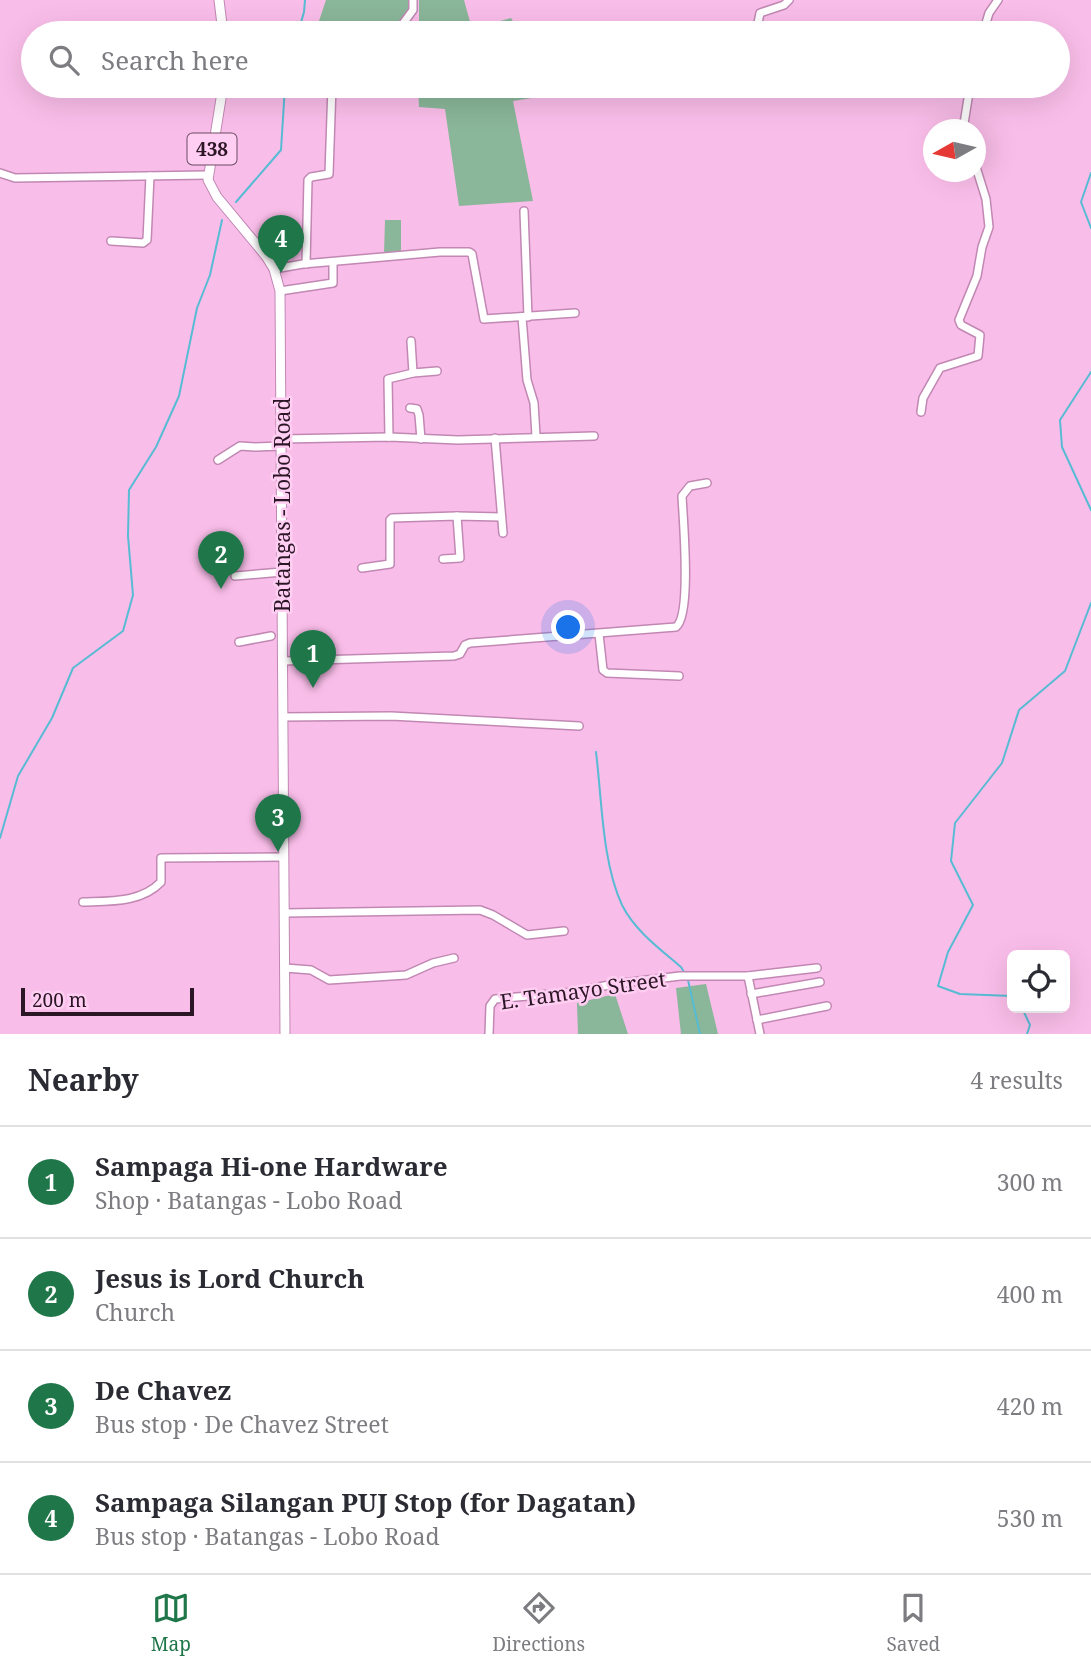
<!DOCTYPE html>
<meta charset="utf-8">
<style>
:root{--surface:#fff;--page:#f2f2f3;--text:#2b2b33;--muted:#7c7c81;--line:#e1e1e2;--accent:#1f7649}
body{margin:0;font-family:"Noto Serif",serif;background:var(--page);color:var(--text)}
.controls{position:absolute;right:21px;bottom:21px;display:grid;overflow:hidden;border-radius:10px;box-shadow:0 7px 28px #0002}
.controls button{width:63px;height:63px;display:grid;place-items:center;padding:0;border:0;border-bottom:2px solid var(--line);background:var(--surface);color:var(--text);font:35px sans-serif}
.compass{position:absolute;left:923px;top:119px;width:63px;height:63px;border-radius:50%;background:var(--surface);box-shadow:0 7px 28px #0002;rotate:262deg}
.scale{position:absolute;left:21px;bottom:18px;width:173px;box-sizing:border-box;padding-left:7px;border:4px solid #2b1626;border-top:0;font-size:19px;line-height:24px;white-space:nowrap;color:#2b1626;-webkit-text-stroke:5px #ffcef2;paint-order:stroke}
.you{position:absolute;left:569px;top:628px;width:24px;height:24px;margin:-18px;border:5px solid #fff;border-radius:50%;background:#1a73e8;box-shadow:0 0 0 10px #1a73e833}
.badge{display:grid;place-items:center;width:46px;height:46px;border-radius:50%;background:var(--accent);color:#fff;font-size:23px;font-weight:700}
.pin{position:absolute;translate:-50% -58px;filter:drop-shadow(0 2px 4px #0008)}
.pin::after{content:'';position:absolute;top:37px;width:24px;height:21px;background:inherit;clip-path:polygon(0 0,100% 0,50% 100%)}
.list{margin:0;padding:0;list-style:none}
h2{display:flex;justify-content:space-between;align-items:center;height:91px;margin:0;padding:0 28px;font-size:30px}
h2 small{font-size:23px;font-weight:400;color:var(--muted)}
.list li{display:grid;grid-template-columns:46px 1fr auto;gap:21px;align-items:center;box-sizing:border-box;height:112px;padding:0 28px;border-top:2px solid var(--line)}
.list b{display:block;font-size:26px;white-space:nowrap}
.list p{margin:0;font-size:23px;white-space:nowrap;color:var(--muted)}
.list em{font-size:23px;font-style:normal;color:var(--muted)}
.icon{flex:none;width:38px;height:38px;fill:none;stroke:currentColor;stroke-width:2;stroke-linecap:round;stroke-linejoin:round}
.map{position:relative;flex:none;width:1091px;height:1034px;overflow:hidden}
.search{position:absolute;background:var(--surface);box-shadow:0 7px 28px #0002;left:21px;right:21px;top:21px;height:77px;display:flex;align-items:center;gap:18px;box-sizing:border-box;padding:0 24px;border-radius:38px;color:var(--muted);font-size:26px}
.sheet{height:539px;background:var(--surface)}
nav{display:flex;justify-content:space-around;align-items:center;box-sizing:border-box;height:98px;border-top:2px solid var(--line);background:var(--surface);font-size:19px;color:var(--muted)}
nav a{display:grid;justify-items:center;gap:4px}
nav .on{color:var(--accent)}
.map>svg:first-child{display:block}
</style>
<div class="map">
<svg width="1091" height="1034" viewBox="0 0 1091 1034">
<rect width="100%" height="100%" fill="#f9bde9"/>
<g fill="#8ab699">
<path d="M326,0H410L411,11L395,33H315Z"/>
<path d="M419,0H464L472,29L511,18L520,33H419Z"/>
<path d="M418,86H552L557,94L513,101L533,201L459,206L445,109L419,107Z"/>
<path d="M385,220H401V254H384Z"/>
<path d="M706,984L718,1034H681L676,988Z"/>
<path d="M615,994L628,1034H578L577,1003Z"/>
</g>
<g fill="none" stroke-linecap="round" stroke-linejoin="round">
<g stroke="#57bbd3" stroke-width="2">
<path d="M298,33L304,12L305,0"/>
<path d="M1091,173L1081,202L1091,228"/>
<path d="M236,202L281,150L285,86"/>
<path d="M1091,372L1060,420L1062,447L1091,510"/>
<path d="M596,752C602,800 602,862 622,905C635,931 660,949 681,967L684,972"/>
<path d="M0,838L18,776L52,718L73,668L123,631L133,595L128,536L129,490L156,447L179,396L197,308L210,275L222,220"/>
<path d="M688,980L700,1034"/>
<path d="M1012,996L960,994L938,986L948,952L973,905L951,861L955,823L1002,763L1019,710L1065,671L1091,603"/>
<path d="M1022,1008L1030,1025L1027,1034"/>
</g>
<defs>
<g id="minor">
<path d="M396,33L413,10V0"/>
<path d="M756,33L760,13L784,5L789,0"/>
<path d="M983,33L989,13L998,0"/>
<path d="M963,130L970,86"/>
<path d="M0,173L15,178L207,175"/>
<path d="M524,211L528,317"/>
<path d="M111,241L143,243L147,240L150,176"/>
<path d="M306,264L308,180L311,177L329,174L332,86"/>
<path d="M274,269L303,264L440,252H469L472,254L484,319L575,313"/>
<path d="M280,291L333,283V263"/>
<path d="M522,317L527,380L534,403L536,436"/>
<path d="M411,341L413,373"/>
<path d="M410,408L417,409L419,415L421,439"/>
<path d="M921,412L923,398L940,368L978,356L980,335L961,325L959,320L977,276L982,247L989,227L986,199L976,167"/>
<path d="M389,437L388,379L413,373L437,371"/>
<path d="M495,438L503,533"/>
<path d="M282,439L389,437L458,440L594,436"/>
<path d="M218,460L240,446L255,447L282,446"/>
<path d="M443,559L460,558L457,516"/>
<path d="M362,568L390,564V520L392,518L457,516L501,517"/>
<path d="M235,576L282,572"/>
<path d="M599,634L603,670L607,673L679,676"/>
<path d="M239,642L271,636"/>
<path d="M282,661L454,656L460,654L465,645L470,643L676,627C692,615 683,519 682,496L690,486L707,483"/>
<path d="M283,717L391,716L579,726"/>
<path d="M83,902C109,901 141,903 161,882V858L284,857"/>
<path d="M285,913L480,910L493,915L527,935L564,931"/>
<path d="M285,968L311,970L329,980L406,975L433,963L454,958"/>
<path d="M748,976L760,1034"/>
<path d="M751,994L820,982"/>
<path d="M757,1020L827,1006"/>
<path d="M489,1034L490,1006L495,999L574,992L614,984L680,976H748L817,968"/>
</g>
<g id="major">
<path d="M219,0L223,33"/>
<path d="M223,86L208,180L217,197L266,256L274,269L280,291L285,1034"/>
</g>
</defs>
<use href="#minor" stroke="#c188b3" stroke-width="10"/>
<use href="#major" stroke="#c188b3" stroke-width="11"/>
<use href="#minor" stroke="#fff" stroke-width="7"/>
<use href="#major" stroke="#fff" stroke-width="9"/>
</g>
<g text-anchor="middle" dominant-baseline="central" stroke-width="5" stroke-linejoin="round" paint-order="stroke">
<rect fill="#ffcef2" stroke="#6b4d63" stroke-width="2" x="187.5" y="133.5" width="49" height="31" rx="5"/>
<g font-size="19" font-weight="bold" fill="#2b1626">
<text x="212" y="149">438</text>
</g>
<g font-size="21" fill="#2b1626" stroke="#ffcef2">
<text transform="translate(282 505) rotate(-90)">Batangas - Lobo Road</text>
<text transform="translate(583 990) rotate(-8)">E. Tamayo Street</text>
</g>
</g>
</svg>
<div class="controls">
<button><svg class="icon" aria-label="locate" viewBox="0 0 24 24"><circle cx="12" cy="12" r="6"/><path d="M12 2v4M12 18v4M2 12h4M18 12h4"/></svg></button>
</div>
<svg class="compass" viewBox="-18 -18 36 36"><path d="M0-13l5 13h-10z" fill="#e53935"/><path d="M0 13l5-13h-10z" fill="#7c7c81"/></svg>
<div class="scale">200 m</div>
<div class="you"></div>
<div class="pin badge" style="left:313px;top:688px">1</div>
<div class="pin badge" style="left:221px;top:589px">2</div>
<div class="pin badge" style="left:278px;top:852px">3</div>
<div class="pin badge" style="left:281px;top:273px">4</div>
<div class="search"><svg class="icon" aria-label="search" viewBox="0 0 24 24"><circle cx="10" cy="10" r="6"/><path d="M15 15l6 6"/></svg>Search here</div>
</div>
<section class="sheet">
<h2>Nearby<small>4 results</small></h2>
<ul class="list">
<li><span class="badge">1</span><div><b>Sampaga Hi-one Hardware</b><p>Shop · Batangas - Lobo Road</p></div><em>300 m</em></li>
<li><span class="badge">2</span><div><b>Jesus is Lord Church</b><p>Church</p></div><em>400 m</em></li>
<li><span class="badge">3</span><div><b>De Chavez</b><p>Bus stop · De Chavez Street</p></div><em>420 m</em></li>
<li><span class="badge">4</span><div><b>Sampaga Silangan PUJ Stop (for Dagatan)</b><p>Bus stop · Batangas - Lobo Road</p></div><em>530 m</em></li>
</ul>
</section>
<nav>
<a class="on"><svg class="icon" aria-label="map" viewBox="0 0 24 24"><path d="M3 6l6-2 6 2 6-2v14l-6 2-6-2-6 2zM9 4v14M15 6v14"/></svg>Map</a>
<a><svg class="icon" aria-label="directions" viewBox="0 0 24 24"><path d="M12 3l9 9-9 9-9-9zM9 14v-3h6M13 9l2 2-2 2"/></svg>Directions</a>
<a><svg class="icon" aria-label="saved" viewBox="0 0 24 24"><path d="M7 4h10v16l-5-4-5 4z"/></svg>Saved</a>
</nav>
